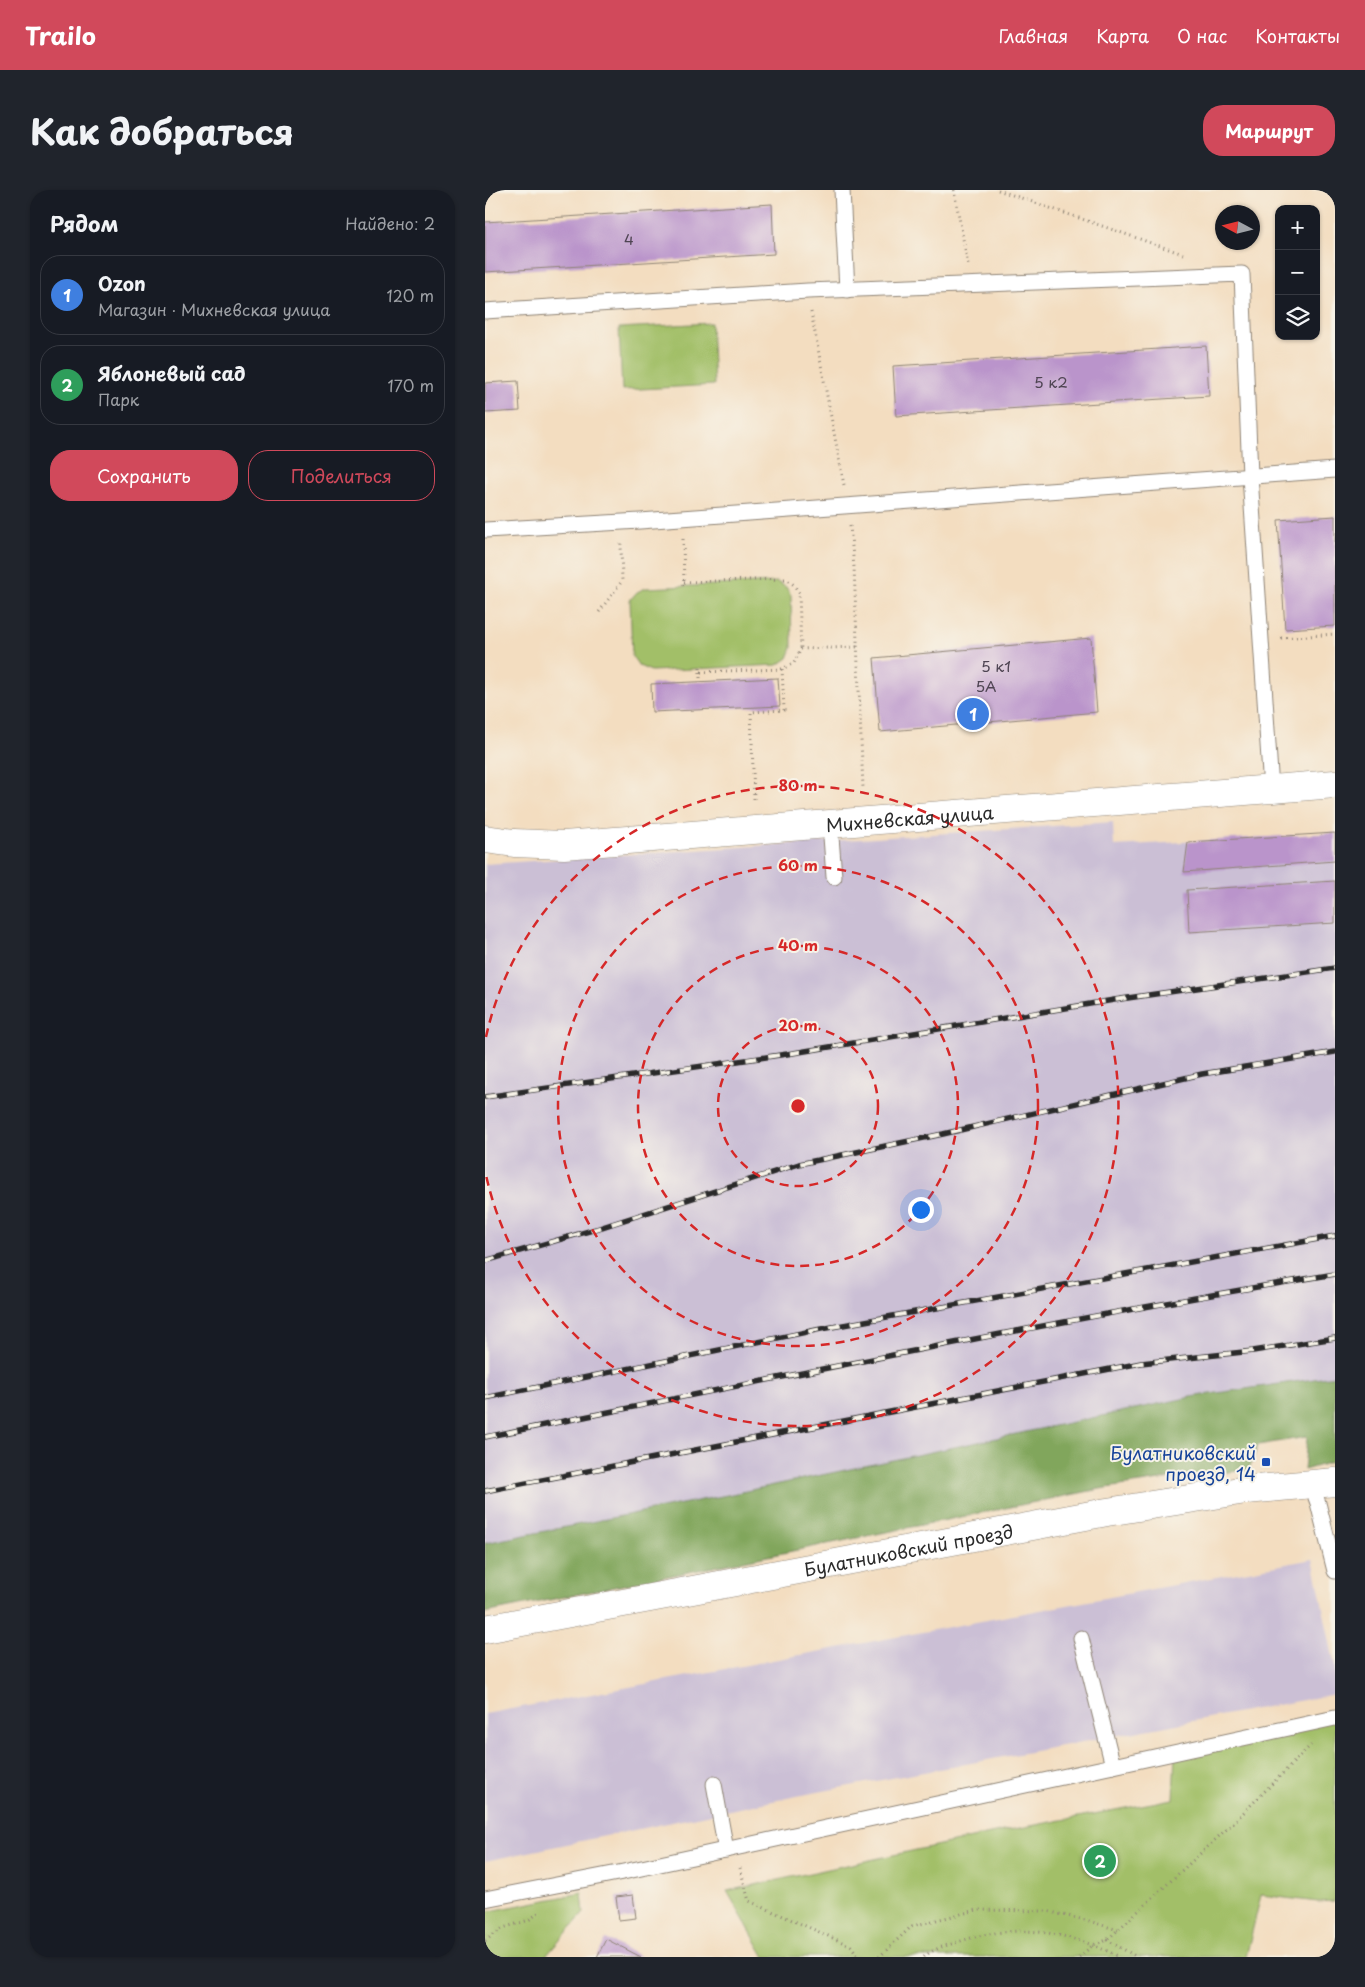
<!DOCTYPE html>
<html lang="ru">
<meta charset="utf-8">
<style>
:root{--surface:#171b24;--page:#20242c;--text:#f1f3f6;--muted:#9ea1a6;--line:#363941;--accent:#d1495b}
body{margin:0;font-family:"Playpen Sans",sans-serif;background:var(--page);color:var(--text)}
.controls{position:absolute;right:15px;top:15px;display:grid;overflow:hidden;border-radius:10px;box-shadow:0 1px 4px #0004}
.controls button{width:45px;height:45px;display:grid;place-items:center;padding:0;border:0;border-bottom:1px solid var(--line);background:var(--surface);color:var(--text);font:25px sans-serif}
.compass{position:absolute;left:730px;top:15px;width:45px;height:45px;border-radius:50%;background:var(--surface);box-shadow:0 1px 4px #0004;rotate:277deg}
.you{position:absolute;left:435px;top:1019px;width:18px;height:18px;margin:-12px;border:4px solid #fff;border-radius:50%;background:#1a73e8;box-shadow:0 0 0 8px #1a73e833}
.badge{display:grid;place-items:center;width:32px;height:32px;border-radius:50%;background:var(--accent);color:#fff;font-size:16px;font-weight:700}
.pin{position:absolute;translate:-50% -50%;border:2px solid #fff;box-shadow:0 1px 5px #0006}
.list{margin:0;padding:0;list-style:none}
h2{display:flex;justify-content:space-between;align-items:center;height:65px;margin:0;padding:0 20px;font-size:21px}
h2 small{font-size:16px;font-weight:400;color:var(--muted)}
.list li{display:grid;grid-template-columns:32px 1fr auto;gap:15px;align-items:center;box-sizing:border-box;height:80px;margin:0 10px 10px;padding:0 10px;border:1px solid var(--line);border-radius:20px}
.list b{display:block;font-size:19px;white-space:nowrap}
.list p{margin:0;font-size:16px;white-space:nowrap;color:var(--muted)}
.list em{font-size:16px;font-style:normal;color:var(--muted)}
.actions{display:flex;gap:10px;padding:15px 20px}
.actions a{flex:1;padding:11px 0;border:1px solid var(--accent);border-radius:20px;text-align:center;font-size:18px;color:var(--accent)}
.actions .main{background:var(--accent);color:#fff}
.icon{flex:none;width:28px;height:28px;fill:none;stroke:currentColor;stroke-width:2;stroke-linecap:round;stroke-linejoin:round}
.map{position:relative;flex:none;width:850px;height:1767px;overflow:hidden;border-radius:20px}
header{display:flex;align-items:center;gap:30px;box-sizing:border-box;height:70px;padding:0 25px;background:var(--accent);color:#fff}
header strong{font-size:24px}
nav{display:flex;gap:28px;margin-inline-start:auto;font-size:18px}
.intro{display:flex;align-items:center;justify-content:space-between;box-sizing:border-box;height:120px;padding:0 30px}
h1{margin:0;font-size:35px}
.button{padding:12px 22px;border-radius:20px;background:var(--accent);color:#fff;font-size:18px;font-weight:700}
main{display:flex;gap:30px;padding:0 30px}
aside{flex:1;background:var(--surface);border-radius:20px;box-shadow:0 1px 4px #0004}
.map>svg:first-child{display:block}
</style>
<header>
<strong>Trailo</strong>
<nav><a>Главная</a><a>Карта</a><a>О нас</a><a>Контакты</a></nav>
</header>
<div class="intro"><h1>Как добраться</h1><a class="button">Маршрут</a></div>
<main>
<aside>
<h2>Рядом<small>Найдено: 2</small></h2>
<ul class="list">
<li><span class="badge" style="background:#3f7fe0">1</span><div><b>Ozon</b><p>Магазин · Михневская улица</p></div><em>120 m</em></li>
<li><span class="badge" style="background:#2e9e5b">2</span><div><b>Яблоневый сад</b><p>Парк</p></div><em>170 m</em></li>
</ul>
<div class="actions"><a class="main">Сохранить</a><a>Поделиться</a></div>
</aside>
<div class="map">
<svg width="850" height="1767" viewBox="0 0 850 1767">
<rect width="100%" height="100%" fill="#f7f3e8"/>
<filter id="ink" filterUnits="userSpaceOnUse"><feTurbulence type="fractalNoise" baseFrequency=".02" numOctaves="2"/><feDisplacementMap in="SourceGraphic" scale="10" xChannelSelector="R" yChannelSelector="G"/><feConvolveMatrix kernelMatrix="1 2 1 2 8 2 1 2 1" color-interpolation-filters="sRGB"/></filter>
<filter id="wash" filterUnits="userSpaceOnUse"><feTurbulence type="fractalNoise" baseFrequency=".0096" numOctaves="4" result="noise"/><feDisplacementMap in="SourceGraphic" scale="20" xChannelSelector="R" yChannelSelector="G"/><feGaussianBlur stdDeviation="1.12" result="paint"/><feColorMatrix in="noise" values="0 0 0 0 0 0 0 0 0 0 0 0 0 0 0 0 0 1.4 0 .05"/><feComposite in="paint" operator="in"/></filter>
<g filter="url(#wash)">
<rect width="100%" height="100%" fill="#f3ddc0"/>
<g fill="#cbbfd5">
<path d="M628,632L629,656L850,643V1186L711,1206L242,1305L0,1353V674Z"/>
<path d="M828,1369L850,1477V1504L312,1606L0,1671V1524Z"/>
</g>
<g fill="#a2bf67" stroke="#667549">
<path d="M226,133L229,195L137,200L134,138Z"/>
<path d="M292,392L301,397L306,405L307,458L303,468L293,475L166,481L154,476L147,466L145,410L152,402L161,398Z"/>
<path d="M850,1528V1711L833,1712L776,1705L761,1767H280L242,1701L519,1641L688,1609L690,1563Z"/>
<path d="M97,1703L99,1723L60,1767H0V1722Z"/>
</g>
<path fill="#81a65c" stroke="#566844" d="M850,1186V1271L819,1280L822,1247L773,1255L764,1280L702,1286L615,1299L0,1423V1353L242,1305L711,1206Z"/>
<g id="blocks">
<g fill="#ba94cb">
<path d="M287,14L289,64L0,82V32Z"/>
<path d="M721,156L724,206L411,226L408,176Z"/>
<path d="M33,191L35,221L0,223V193Z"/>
<path d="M850,326V436L800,439L793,330Z"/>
<path d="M606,448L612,522L395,542L389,468Z"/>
<path d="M293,488L295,516L167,522L166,494Z"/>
<path d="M850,643V671L699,682L703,652Z"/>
<path d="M850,691V733L704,742L702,700Z"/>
<path d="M148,1705L151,1728L134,1730L131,1707Z"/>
<path d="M121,1749L156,1767H112Z"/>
</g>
</g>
</g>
<g filter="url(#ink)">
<use href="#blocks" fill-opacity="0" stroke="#8f8476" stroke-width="1"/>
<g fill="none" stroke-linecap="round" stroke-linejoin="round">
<defs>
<g id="service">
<path d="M357,0L362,100"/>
<path d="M0,121L323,101L757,84L765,286L786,599"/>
<path d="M0,340L155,331L850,280"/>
<path d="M345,633L349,687"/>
<path d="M826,1294L833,1313L850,1381"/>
<path d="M596,1448L628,1576"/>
<path d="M229,1594L241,1660"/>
<path d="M0,1709L138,1682L850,1528"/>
</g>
<g id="minor">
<path id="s1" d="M0,649L29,653L79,655L850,594"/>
</g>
<g id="tertiary">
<path id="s2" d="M0,1439L622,1322L761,1300L850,1292"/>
</g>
</defs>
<use href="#service" stroke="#8f8476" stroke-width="17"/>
<use href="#minor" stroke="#8f8476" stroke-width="29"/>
<use href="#tertiary" stroke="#8f8476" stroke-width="29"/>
<g stroke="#8f8476" stroke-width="3" stroke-dasharray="1 4" stroke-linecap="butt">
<path d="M469,0L483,75"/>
<path d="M513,0L698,64"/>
<path d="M326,122L359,295"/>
<path d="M365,336L369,377L378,598"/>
<path d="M198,349L199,396"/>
<path d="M199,392L301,389L309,395L314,403L316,459"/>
<path d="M114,422L137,391L136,353"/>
<path d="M796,448L850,444"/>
<path d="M215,478V482L297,479"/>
<path d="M215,482V491"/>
<path d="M269,609L266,522L299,520L297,479L309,473L316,459L372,457"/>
<path d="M255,1678L264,1711L366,1756L374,1767"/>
<path d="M622,1750L652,1767"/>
<path d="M0,1751L18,1738L44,1730L56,1721"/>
<path d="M394,1767L427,1736L492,1720L562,1721L604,1731L633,1740"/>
<path d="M439,1767C448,1759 459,1756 470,1753C530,1732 579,1740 635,1767"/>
<path d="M594,1767L608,1755L622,1750L745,1636L826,1555"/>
</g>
<use href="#service" stroke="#fff" stroke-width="15"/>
<use href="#minor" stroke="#fff" stroke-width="28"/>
<use href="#tertiary" stroke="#fff" stroke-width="28"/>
<defs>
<g id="rail">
<path d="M0,907L302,864L629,810L850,778"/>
<path d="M0,1071L111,1039L314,974L458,944L717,884L850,862"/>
<path d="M0,1208L336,1139L850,1046"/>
<path d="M0,1247C283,1190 565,1131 850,1084"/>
<path d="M0,1301L656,1173L768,1161L850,1148"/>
</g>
</defs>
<use href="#rail" stroke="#2b2b2b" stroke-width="5.5"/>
<use href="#rail" stroke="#f7f3e8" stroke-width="4" stroke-dasharray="11" stroke-linecap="butt"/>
</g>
</g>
<g fill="none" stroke="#d62828" stroke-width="2.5" stroke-dasharray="9 6">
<circle cx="313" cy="916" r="80"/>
<circle cx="313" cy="916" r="160"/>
<circle cx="313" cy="916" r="240"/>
<path d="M1 847A320 320 0 1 1 1 985"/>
</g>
<rect fill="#1a4fb4" stroke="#f7f3e8" stroke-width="2" x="776" y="1267" width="10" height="10" rx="2.5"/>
<g text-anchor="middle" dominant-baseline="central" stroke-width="4" stroke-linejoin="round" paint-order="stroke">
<g font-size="15" fill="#4f4553">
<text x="144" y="48">4</text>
<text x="566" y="191">5 к2</text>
<text x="511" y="475">5 к1</text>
<text x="501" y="495">5А</text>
</g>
<g font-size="18" fill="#2b2b2b" stroke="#f7f3e8">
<text stroke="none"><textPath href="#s1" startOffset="426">Михневская улица</textPath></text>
<text stroke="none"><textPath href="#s2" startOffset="431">Булатниковский проезд</textPath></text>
</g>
<g font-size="18" fill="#164399" stroke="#f7f3e8" text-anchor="end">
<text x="771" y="1262">Булатниковский<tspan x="771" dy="21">проезд, 14</tspan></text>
</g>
</g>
<circle cx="313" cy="916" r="8" fill="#d62828" stroke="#f7f3e8" stroke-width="2.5"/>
<g font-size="15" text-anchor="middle" font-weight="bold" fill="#d62828" stroke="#f7f3e8" stroke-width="4" stroke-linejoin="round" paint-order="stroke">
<text x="313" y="601">80 m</text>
<text x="313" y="681">60 m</text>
<text x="313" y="761">40 m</text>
<text x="313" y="841">20 m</text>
</g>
</svg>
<div class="controls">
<button>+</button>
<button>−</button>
<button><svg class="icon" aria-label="layers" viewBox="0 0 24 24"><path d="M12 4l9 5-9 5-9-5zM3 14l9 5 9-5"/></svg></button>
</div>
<svg class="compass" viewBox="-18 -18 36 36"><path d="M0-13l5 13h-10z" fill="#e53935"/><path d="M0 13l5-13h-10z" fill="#9ea1a6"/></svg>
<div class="you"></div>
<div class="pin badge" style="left:488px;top:524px;background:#3f7fe0">1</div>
<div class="pin badge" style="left:615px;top:1671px;background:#2e9e5b">2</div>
</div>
</main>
